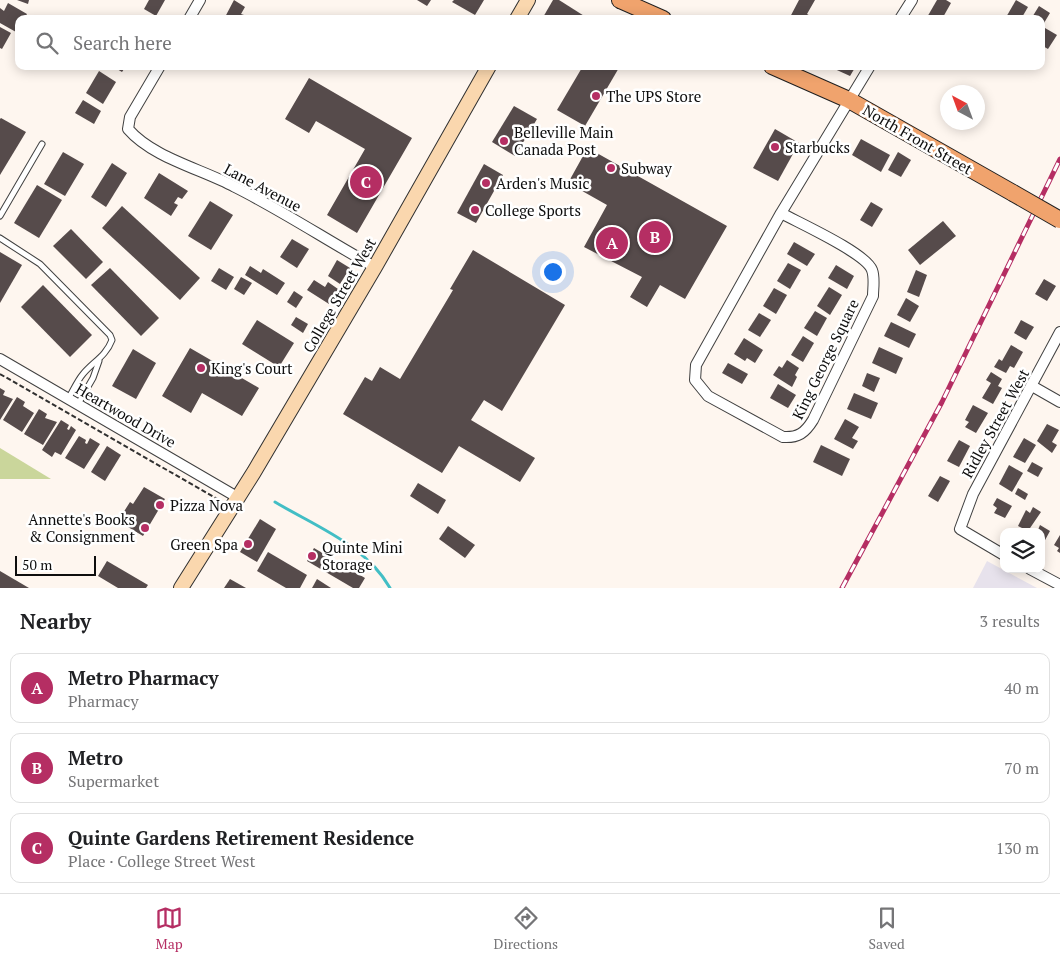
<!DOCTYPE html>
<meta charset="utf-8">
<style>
:root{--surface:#fff;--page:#f2f2f2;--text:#202124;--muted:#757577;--line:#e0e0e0;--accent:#b52e63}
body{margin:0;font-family:"PT Serif",serif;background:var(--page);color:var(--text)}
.controls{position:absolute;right:15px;bottom:15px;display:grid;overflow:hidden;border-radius:10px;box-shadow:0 2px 12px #0003}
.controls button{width:45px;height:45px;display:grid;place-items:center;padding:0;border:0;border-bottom:1px solid var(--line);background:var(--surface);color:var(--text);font:25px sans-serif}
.compass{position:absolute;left:940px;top:85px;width:45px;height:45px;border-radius:50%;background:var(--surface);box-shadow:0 2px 12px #0003;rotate:319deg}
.scale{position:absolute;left:15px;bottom:12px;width:81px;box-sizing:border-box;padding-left:5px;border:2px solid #0e0e0e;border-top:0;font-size:14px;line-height:18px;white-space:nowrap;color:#0e0e0e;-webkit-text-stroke:4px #fff;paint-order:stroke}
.you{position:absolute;left:552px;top:271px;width:18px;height:18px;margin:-12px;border:4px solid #fff;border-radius:50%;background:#1a73e8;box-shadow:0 0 0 8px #1a73e833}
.badge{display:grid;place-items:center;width:32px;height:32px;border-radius:50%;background:var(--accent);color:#fff;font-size:16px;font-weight:700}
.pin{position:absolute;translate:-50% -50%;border:2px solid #fff;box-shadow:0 1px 5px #0006}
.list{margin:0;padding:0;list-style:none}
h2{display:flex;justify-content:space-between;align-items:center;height:65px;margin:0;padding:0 20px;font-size:21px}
h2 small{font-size:16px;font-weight:400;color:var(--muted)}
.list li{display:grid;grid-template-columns:32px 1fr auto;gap:15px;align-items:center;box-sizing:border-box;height:70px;margin:0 10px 10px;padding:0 10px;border:1px solid var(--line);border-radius:10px}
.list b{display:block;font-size:19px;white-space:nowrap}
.list p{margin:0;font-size:16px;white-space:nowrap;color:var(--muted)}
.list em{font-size:16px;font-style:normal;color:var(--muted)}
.icon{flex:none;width:28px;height:28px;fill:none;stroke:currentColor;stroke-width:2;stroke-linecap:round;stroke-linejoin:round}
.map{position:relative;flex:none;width:1060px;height:588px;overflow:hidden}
.search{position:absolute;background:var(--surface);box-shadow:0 2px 12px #0003;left:15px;right:15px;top:15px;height:55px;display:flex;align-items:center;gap:12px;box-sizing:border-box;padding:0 18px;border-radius:10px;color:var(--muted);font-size:19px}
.sheet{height:305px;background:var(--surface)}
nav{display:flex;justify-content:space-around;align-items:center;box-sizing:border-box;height:70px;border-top:1px solid var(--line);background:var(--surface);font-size:14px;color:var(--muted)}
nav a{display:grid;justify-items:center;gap:2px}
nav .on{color:var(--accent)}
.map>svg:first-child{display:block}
</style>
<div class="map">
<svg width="1060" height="588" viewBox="0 0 1060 588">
<rect width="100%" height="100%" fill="#fef6ef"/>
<path fill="#e7e2ec" d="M987,561L1037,588H973Z"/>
<path fill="#cad69b" d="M0,448L51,479H0Z"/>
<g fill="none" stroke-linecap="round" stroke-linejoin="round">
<path stroke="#42bec5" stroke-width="3" d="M275,502C315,526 366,545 390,588"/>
</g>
<g fill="#564b4b">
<path d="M17,0H29L28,4Z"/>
<path d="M149,0H165L156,16L144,9Z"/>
<path d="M234,0L245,7L241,14L244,15L241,19H224Z"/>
<path d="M417,0H431L427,6Z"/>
<path d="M454,0H484L475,15L452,2Z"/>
<path d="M553,0H559L589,19H542Z"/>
<path d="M799,0H815L807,14L815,19H789Z"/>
<path d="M937,0H946L951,3L942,19H926Z"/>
<path d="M1016,0L1028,7L1021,19H1005Z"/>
<path d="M8,3L27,14L24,19H19L16,32L0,23V8L4,11Z"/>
<path d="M1039,6L1050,13L1041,28V19H1031Z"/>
<path d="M0,27L11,33L2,49L0,48Z"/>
<path d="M1045,28L1057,35L1048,49L1041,45V34Z"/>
<path d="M112,66H126L122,72Z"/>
<path d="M583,66H620L585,126L557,110Z"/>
<path d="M828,66H856L850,76Z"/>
<path d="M99,71L116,82L103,104L86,93Z"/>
<path d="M309,78L412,138L357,233L327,215L365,149L316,121L309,133L285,119Z"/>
<path d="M83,100L101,111L94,124L75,113Z"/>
<path d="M514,106L537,119L515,156L492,142Z"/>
<path d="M1,118L26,132L0,175V119Z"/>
<path d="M775,129L799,143L778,181L753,168Z"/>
<path d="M861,139L890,155L881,172L852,155Z"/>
<path d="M63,152L84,164L65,196L44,184Z"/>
<path d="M595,152L727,226L685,299L660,285L647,307L630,297L642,277L584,247L607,205L568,183L583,156Z"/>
<path d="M898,152L911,160L901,177L888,170Z"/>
<path d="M112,163L127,173L106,207L91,197Z"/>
<path d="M484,164L503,175L476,223L457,213Z"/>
<path d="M159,173L188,191L182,199L178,197L174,203L178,205L171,216L144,198Z"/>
<path d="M37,185L62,200L39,238L14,223Z"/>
<path d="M210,201L233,215L211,250L188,236Z"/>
<path d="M871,202L883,209L872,227L860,220Z"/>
<path d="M122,206L200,278L180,300L102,228Z"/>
<path d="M943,221L956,236L920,265L908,250Z"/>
<path d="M71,229L103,262L86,279L53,246Z"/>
<path d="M292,239L309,249L297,268L280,257Z"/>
<path d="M794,242L815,254L807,266L787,254Z"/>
<path d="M473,250L565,305L502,411L484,400L471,420L535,458L520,482L459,446L442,473L343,414L365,377L372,381L380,367L400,379L453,290L450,289Z"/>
<path d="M0,252L22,265L0,303Z"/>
<path d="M337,260L350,268L340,284L328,276Z"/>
<path d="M788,263L801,270L790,289L777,281Z"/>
<path d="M836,265L854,276L847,289L828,278Z"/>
<path d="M250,266L261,273L263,269L285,283L277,295L245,275Z"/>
<path d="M110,268L159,318L141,336L91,285Z"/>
<path d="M219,268L234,277L226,290L211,281Z"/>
<path d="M916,270L927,275L919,297L907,292Z"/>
<path d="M241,277L252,283L244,295L234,289Z"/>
<path d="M1044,279L1056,286L1047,301L1035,294Z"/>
<path d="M314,280L325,287L328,282L338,289L329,304L307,290Z"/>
<path d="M43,285L92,335L70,357L21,307Z"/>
<path d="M829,287L842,295L830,315L817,306Z"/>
<path d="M774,288L787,295L776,314L763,306Z"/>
<path d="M294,291L303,297L296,308L287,302Z"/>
<path d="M906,298L919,306L910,322L897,315Z"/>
<path d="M815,311L827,318L817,336L804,328Z"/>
<path d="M759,313L771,320L760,337L748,330Z"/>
<path d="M296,317L308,324L303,333L291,325Z"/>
<path d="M257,320L294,343L279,367L242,344Z"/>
<path d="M1021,320L1034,327L1026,340L1014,333Z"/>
<path d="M891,322L916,334L909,348L884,336Z"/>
<path d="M803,336L814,343L803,362L791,355Z"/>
<path d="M744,338L763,350L755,363L747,358L745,361L734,354Z"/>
<path d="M1011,345L1023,352L1014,368L1010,366L1006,373L994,367L999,359L1002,361Z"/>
<path d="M879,347L903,358L896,374L872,363Z"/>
<path d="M190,348L259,388L242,416L202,393L191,413L162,396Z"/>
<path d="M133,349L156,363L136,399L112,386Z"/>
<path d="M787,360L799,368L795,375L797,377L792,387L773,375L779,366L782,368Z"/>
<path d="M728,363L748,374L742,384L722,373Z"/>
<path d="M991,372L1002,379L998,386L1002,388L993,404L982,398L991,383L986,380Z"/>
<path d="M867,373L880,378L874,392L862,386Z"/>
<path d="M778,384L796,395L788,408L770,398Z"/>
<path d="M0,388L5,391L3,395L13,399L0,420Z"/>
<path d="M854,393L878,403L871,419L847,409Z"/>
<path d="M17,397L25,402L23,406L34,413L22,432L3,420Z"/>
<path d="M973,405L988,413L976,433L965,427L969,422L965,420Z"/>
<path d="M39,409L47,414L45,418L57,422L43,445L24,434Z"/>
<path d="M845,419L859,427L852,438L858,441L853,449L834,439Z"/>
<path d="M61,420L69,425L67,429L69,430L71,426L76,430L61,455L55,452L52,457L42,450Z"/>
<path d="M1047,424L1059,430L1052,442L1057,445L1052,453L1037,441Z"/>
<path d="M79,436L86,440L85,443L87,444L90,438L100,444L84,469L65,458Z"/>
<path d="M1024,438L1036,445L1025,463L1013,457Z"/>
<path d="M959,440L970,446L959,467L947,461Z"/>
<path d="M821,445L850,459L842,476L813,462Z"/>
<path d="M107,446L121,455L105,481L91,472Z"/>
<path d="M1032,462L1043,468L1038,477L1027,471Z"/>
<path d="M1009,465L1023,473L1012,492L999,484Z"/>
<path d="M940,476L950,481L938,502L928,496Z"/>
<path d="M418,483L446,500L438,514L410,496Z"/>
<path d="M144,487L165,499L143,536L118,521L130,502L133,504Z"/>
<path d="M1018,488L1028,494L1025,500L1015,494Z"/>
<path d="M997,498L1012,506L1005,518L994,513L997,508L993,505Z"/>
<path d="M1033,507L1041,512L1028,531L1018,526L1026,510L1030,513Z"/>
<path d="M260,519L276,529L257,562L240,552Z"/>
<path d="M1040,525L1050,531L1044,542L1041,540V532H1037Z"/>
<path d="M448,526L475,545L465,558L439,539Z"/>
<path d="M1060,535V553L1057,551L1059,548L1054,545Z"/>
<path d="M314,548L365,578L359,588H353L307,561Z"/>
<path d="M268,552L307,575L300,588H286L257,571Z"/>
<path d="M107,561L148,585L146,588H118L98,576Z"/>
<path d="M0,571L29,588H0Z"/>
<path d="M230,579L246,588H224Z"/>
<path d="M317,579L331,588H312Z"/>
</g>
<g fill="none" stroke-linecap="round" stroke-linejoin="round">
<defs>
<g id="lane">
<path d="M0,216L42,144"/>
<path d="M0,238L40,264L110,335L112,340C106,356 93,362 83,374C77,381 73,391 68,399"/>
<path d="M78,404L93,378L99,361"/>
</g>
<g id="street">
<path d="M189,19L200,0"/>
<path d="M900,19L912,0"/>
<path d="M160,66L130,117L128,129C153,158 202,169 235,187C283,211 328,241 375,267"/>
<path d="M781,213C799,223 866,253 872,270C875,278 873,288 873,296L813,420C805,433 798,438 783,437L708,396L695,380L696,365L781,213L870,66"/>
<path d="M0,359L237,497"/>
<path d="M1032,386L1060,402"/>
<path d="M1004,555L960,529L973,494L1060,332"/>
<path d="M1030,569L1060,585"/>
</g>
<g id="secondary">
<path d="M517,19L528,0"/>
<path d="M181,588L254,472L375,267L489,66"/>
</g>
<g id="primary">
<path d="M620,0L663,19"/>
<path d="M772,66L849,100L1013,193"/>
</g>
</defs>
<use href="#lane" stroke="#414141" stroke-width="7"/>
<use href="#street" stroke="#414141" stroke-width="12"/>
<use href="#secondary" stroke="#303030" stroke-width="16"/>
<use href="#primary" stroke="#1f1f1f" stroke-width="18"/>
<path stroke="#303030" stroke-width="2" stroke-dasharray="5 2.5" stroke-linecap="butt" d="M0,374L219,500"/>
<use href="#lane" stroke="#fff" stroke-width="5"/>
<use href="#street" stroke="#fff" stroke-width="10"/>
<use href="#secondary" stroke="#fad7ae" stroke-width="14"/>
<use href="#primary" stroke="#f0a36d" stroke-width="16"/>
<defs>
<path id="rail" d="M842,588L942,402L1060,159"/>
</defs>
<use href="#rail" stroke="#b52e63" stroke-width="5"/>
<use href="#rail" stroke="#fff" stroke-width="3" stroke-dasharray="9" stroke-linecap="butt"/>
<defs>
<path id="primary-bridge" d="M1013,193L1060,220"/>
</defs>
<use href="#primary-bridge" stroke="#1f1f1f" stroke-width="18" stroke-linecap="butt"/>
<use href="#primary-bridge" stroke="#f0a36d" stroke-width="16"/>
</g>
<g fill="#b52e63" stroke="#fff" stroke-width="2">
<circle cx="596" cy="96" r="5"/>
<circle cx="504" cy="141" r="5"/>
<circle cx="775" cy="147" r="5"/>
<circle cx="611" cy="168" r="5"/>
<circle cx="486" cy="183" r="5"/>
<circle cx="475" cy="210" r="5"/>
<circle cx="201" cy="368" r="5"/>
<circle cx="160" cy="505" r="5"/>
<circle cx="145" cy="528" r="5"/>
<circle cx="248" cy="544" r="5"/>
<circle cx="312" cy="556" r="5"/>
</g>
<g text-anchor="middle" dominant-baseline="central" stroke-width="5" stroke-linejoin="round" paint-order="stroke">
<g font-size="15" fill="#0e0e0e" stroke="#fff" text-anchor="start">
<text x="606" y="96">The UPS Store</text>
<text x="514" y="132">Belleville Main<tspan x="514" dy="17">Canada Post</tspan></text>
<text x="785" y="147">Starbucks</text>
<text x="621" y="168">Subway</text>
<text x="496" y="183">Arden's Music</text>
<text x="485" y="210">College Sports</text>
<text x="211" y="368">King's Court</text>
<text x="170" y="505">Pizza Nova</text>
<text x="135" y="519" text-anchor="end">Annette's Books<tspan x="135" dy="17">&amp; Consignment</tspan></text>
<text x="238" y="544" text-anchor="end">Green Spa</text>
<text x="322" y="547">Quinte Mini<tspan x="322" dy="17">Storage</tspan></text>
</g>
<g font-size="15" fill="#0e0e0e" stroke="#fff">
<text transform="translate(918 139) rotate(30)">North Front Street</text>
<text transform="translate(263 187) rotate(28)">Lane Avenue</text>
<text transform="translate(339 295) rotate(-60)">College Street West</text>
<text transform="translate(825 359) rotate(-64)">King George Square</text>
<text transform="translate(126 415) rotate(30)">Heartwood Drive</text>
<text transform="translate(995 423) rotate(-61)">Ridley Street West</text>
</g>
</g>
</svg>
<div class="controls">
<button><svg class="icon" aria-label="layers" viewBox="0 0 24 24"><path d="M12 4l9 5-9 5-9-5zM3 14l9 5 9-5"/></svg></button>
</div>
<svg class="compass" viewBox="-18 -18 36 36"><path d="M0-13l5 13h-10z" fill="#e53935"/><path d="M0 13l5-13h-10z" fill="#757577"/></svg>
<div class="scale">50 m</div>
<div class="you"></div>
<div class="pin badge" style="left:612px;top:243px">A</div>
<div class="pin badge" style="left:655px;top:237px">B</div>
<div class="pin badge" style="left:366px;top:182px">C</div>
<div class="search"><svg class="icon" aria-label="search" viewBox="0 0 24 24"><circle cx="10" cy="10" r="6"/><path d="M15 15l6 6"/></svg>Search here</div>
</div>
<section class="sheet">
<h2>Nearby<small>3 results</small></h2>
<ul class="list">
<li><span class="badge">A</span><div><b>Metro Pharmacy</b><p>Pharmacy</p></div><em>40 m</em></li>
<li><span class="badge">B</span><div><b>Metro</b><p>Supermarket</p></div><em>70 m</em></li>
<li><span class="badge">C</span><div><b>Quinte Gardens Retirement Residence</b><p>Place · College Street West</p></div><em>130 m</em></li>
</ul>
</section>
<nav>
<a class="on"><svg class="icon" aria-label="map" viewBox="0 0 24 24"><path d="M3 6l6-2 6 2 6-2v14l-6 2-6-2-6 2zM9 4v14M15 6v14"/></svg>Map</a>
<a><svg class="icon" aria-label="directions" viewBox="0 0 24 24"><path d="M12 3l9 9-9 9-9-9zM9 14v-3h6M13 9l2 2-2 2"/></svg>Directions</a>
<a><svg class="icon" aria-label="saved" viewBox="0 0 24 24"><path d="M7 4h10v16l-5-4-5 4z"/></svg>Saved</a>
</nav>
